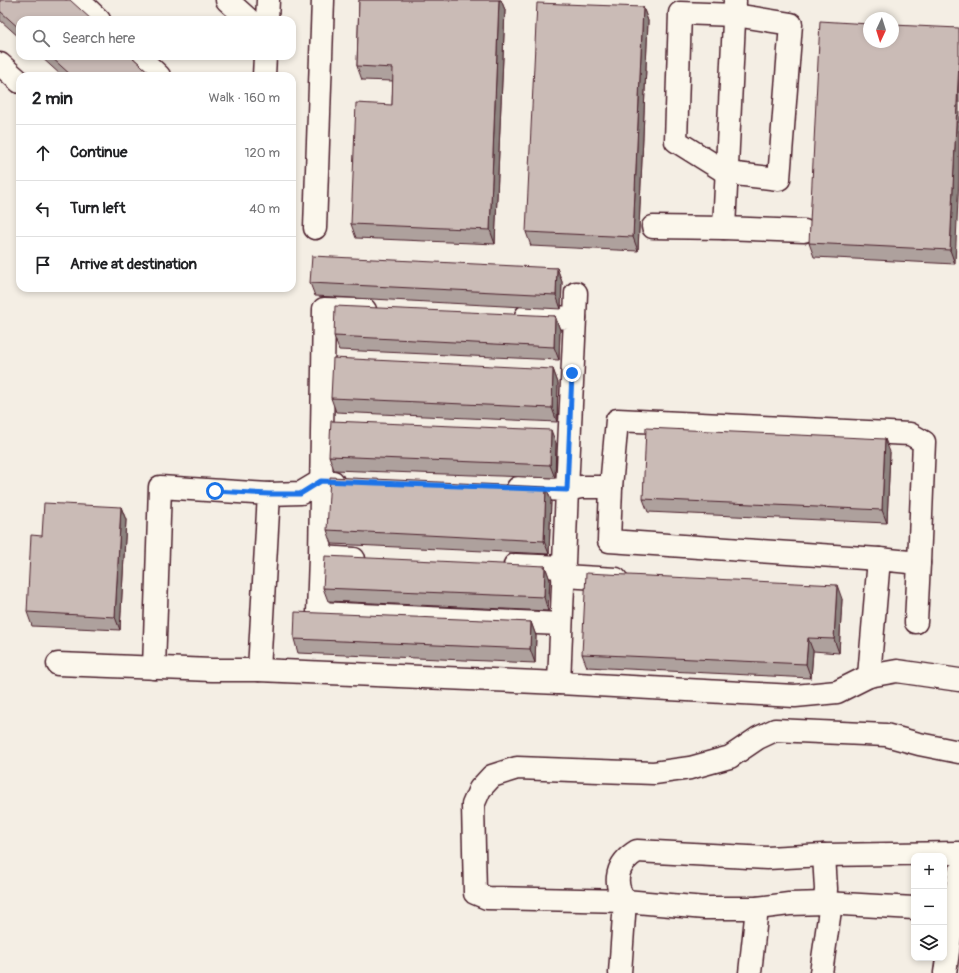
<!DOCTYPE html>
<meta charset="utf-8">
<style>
:root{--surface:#fff;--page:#f2f2f2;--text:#202124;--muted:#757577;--line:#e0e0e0}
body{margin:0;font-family:Pangolin,sans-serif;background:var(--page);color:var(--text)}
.controls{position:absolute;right:12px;bottom:12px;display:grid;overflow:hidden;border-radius:8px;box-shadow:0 2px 6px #0003}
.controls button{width:36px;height:36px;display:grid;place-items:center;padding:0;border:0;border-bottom:1px solid var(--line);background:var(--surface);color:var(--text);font:20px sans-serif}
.compass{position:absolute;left:863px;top:12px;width:36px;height:36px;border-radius:50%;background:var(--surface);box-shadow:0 2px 6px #0003;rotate:184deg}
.stop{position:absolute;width:12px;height:12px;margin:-9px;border:3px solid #1a73e8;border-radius:50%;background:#fff}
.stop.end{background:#1a73e8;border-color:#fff;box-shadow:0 1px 4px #0008}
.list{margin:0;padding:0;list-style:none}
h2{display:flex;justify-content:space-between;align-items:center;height:52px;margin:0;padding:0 16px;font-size:17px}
h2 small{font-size:13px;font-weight:400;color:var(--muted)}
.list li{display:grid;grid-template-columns:26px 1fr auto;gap:12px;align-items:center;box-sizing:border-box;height:56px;padding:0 16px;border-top:1px solid var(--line)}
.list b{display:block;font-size:15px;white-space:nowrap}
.list em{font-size:13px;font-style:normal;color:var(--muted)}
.icon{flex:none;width:22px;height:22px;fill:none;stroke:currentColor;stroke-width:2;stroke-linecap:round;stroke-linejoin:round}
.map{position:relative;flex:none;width:959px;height:973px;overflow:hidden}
.search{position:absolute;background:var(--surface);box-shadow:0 2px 6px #0003;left:16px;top:16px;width:280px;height:44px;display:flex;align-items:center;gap:10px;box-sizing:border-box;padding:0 14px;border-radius:12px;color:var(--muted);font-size:15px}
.panel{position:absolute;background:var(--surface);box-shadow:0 2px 6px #0003;left:16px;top:72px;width:280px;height:220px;border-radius:12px}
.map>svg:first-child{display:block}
</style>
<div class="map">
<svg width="959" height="973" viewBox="0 0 959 973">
<rect width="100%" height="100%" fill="#f4eee4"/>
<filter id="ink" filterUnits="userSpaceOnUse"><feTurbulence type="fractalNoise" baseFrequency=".025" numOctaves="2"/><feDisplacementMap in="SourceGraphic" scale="8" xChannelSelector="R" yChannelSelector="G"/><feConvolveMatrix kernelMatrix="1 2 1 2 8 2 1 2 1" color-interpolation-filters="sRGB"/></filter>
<g filter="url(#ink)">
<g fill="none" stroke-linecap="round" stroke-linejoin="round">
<defs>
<g id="minor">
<path d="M78,0L99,20"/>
<path d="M227,0L249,20"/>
<path d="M680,13L735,15L791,24L779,179L727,173L676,141Z"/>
<path d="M267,20L268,0"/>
<path d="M138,56L159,76"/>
<path d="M0,64L20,82"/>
<path d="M264,76L265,56"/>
<path d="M653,227L724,228L735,1"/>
<path d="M315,228L323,0"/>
<path d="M724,228L804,231"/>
<path d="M526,316L575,318L567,490L581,487H611"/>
<path d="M575,318L576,293"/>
<path d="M518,488L567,490L559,683"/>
<path d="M269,494L301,493L321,481L333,482"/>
<path d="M320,557L318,613L561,624"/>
<path d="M354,559L320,557L324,309L365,310"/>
<path d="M879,559L609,541L611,487L617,420L910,434L924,442L919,563"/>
<path d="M515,565L563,567"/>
<path d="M563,576L616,579"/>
<path d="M58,664L212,670H259L559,683L795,696L837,692L869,676L897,671L959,680"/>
<path d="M154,668L160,487L269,494L259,670"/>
<path d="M869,676L879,559L919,563L916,622"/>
<path d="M824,855L826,889L825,903"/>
<path d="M914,908L825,903L789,904L757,908H705L625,901L487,898L475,893L473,805L480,789L492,776L517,768L654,773L690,768L730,757L758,738L775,730L886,735L919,744L959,752"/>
<path d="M620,973L625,901C612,882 617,863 637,851L767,858L824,855L959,853"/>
<path d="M750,973L757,908"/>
<path d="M821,973L831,903"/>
</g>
<path id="major" d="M945,973L959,873"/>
</defs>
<use href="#minor" stroke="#4a1f2b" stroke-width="25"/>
<use href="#major" stroke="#4a1f2b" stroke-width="25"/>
<use href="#minor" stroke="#fbf7ec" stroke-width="22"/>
<use href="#major" stroke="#fbf7ec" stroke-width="22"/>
</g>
<g fill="#aea19d" stroke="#4a1f2b">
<path d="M0,0L20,20V38L0,20Z"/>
<path d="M359,0H501L505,10L495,244L356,238L351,224L392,105L393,81L362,80L357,66Z"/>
<path d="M643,7L648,21L638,251L531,246L526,232Z"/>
<path d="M893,42L955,264L814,257L809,243Z"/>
<path d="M40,56H131L153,76H62Z"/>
<path d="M557,268L562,282L561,309L315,296L310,283Z"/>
<path d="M555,316L560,330L559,360L339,350L334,336Z"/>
<path d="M553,369L558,383L557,422L336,412L331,398Z"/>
<path d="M556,443L555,478L334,470L329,456Z"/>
<path d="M890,452L887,523L648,512L643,499Z"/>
<path d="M551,500L549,554L332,544L327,530Z"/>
<path d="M121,507L126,520L120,630L32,626L27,612L42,536Z"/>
<path d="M545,566L550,580L548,611L328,601L323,588Z"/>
<path d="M842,599L839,653L813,651L811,678L587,667L582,654Z"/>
<path d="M531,622L536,636L535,663L298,653L294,639Z"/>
</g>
<g fill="#8d837f" stroke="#4a1f2b">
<path d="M499,0H501L505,10L495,244L490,230Z"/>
<path d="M643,7L648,21L638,251L633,237Z"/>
<path d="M959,62V178L955,264L950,250Z"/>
<path d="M557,268L562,282L561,309L556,295Z"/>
<path d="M555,316L560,330L559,360L554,347Z"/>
<path d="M553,369L558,383L557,422L552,408Z"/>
<path d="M551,430L556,443L555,478L550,465Z"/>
<path d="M885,439L890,452L887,523L882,510Z"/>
<path d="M546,487L551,500L549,554L544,541Z"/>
<path d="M121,507L126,520L120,630L115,617Z"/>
<path d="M545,566L550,580L548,611L544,597Z"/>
<path d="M837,585L842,599L839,653L834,639Z"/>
<path d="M531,622L536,636L535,663L530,649Z"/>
<path d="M808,638L813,651L811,678L806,664Z"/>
</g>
<g fill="#cabbb6" stroke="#4a1f2b">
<path d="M0,0H70L92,20H20V29L0,11Z"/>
<path d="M359,0H499L490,230L351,224L356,103L392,105L393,68L357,66Z"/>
<path d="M537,3L643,7L633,237L526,232Z"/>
<path d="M820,21L869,24V42H893V25L959,28V62L950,250L809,243Z"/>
<path d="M50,56H131L153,76H72Z"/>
<path d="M312,256L557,268L556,295L310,283Z"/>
<path d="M335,306L555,316L554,347L334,336Z"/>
<path d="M333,358L553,369L552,408L331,398Z"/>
<path d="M331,421L551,430L550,465L329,456Z"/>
<path d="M646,428L885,439L882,510L643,499Z"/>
<path d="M330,477L546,487L544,541L327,530Z"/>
<path d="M44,503L121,507L115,617L27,612L31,535L42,536Z"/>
<path d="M325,556L545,566L544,597L323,588Z"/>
<path d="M586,573L837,585L834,639L808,638L806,664L582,654Z"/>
<path d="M295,612L531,622L530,649L294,639Z"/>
</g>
</g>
<g fill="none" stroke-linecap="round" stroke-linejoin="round" filter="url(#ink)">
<path stroke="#1a73e8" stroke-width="5" d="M215,491L269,494H300L321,481L567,490L572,373"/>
</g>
</svg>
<div class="controls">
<button>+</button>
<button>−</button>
<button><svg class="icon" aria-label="layers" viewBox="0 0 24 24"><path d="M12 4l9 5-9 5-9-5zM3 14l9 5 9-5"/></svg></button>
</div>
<svg class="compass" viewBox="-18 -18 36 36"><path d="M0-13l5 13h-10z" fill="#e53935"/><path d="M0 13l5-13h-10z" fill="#757577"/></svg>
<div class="stop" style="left:215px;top:491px"></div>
<div class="stop end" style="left:572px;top:373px"></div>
<div class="search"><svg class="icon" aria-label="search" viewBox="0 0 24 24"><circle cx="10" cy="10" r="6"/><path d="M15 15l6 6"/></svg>Search here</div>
<section class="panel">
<h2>2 min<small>Walk · 160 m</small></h2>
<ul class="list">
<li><svg class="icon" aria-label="ahead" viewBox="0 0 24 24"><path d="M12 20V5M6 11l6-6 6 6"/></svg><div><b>Continue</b></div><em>120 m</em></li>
<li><svg class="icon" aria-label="left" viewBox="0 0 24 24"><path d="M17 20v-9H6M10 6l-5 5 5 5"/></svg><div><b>Turn left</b></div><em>40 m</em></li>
<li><svg class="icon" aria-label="arrive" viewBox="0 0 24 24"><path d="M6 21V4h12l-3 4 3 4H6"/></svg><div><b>Arrive at destination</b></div></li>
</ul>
</section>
</div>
